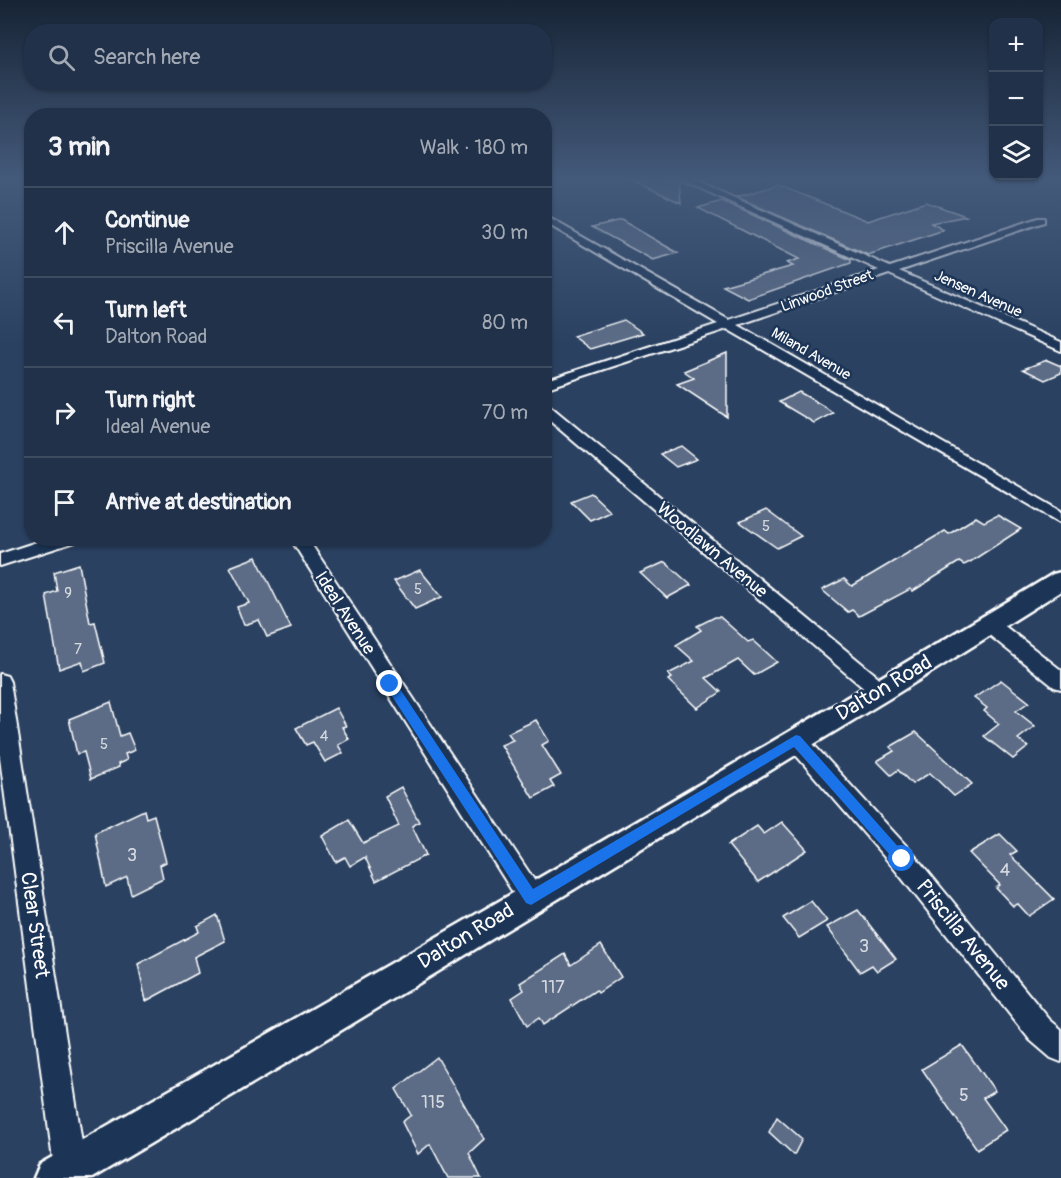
<!DOCTYPE html>
<meta charset="utf-8">
<style>
:root{--surface:#203149;--page:#2d3d53;--text:#f1f3f6;--muted:#a2a9b4;--line:#3d4c61}
body{margin:0;font-family:Pangolin,sans-serif;background:var(--page);color:var(--text)}
.controls{position:absolute;right:18px;top:18px;display:grid;overflow:hidden;border-radius:12px;box-shadow:0 2px 4px #0004}
.controls button{width:54px;height:54px;display:grid;place-items:center;padding:0;border:0;border-bottom:2px solid var(--line);background:var(--surface);color:var(--text);font:30px sans-serif}
.stop{position:absolute;width:18px;height:18px;margin:-14px;border:4px solid #1a73e8;border-radius:50%;background:#fff}
.stop.end{background:#1a73e8;border-color:#fff;box-shadow:0 2px 6px #0008}
.list{margin:0;padding:0;list-style:none}
h2{display:flex;justify-content:space-between;align-items:center;height:78px;margin:0;padding:0 24px;font-size:26px}
h2 small{font-size:20px;font-weight:400;color:var(--muted)}
.list li{display:grid;grid-template-columns:39px 1fr auto;gap:18px;align-items:center;box-sizing:border-box;height:90px;padding:0 24px;border-top:2px solid var(--line)}
.list b{display:block;font-size:22px;white-space:nowrap}
.list p{margin:0;font-size:20px;white-space:nowrap;color:var(--muted)}
.list em{font-size:20px;font-style:normal;color:var(--muted)}
.icon{flex:none;width:33px;height:33px;fill:none;stroke:currentColor;stroke-width:2;stroke-linecap:round;stroke-linejoin:round}
.map{position:relative;flex:none;width:1061px;height:1178px;overflow:hidden}
.search{position:absolute;background:var(--surface);box-shadow:0 2px 4px #0004;left:24px;top:24px;width:528px;height:66px;display:flex;align-items:center;gap:15px;box-sizing:border-box;padding:0 21px;border-radius:24px;color:var(--muted);font-size:22px}
.panel{position:absolute;background:var(--surface);box-shadow:0 2px 4px #0004;left:24px;top:108px;width:528px;height:438px;border-radius:24px}
.map>svg:first-child{display:block}
</style>
<div class="map">
<svg width="1061" height="1178" viewBox="0 0 1061 1178">
<rect width="100%" height="100%" fill="#2a4161"/>
<filter id="ink" filterUnits="userSpaceOnUse"><feTurbulence type="fractalNoise" baseFrequency=".0167" numOctaves="2"/><feDisplacementMap in="SourceGraphic" scale="12" xChannelSelector="R" yChannelSelector="G"/><feConvolveMatrix kernelMatrix="1 2 1 2 8 2 1 2 1" color-interpolation-filters="sRGB"/></filter>
<g filter="url(#ink)">
<g fill="#5b6c86" stroke="#fff" stroke-width="1.5">
<path d="M632,180H679L681,203Z"/>
<path d="M778,185L868,221L926,202L966,216L931,223L944,230L868,255L737,197Z"/>
<path d="M722,201L851,260V263L748,299L723,286L793,266L787,263L799,259L698,208Z"/>
<path d="M621,220L678,253L653,260L592,227Z"/>
<path d="M624,320L643,333L590,349L573,336Z"/>
<path d="M727,353V417L677,384L694,378L684,371Z"/>
<path d="M1047,360L1061,366V373L1045,380L1023,369Z"/>
<path d="M799,392L825,407L833,413L814,423L779,402Z"/>
<path d="M681,446L697,459L676,467L660,454Z"/>
<path d="M591,493L610,511L590,520L571,501Z"/>
<path d="M766,510L801,536L777,548L740,522Z"/>
<path d="M997,515L1021,529L970,562L964,565L959,562L913,591L910,589L859,616L852,610L848,612L822,590L844,579L852,586L945,531L949,534L976,517L984,522Z"/>
<path d="M256,557L291,628L267,637L259,620L244,625L237,607L249,603L230,567Z"/>
<path d="M665,562L691,585L667,598L640,573Z"/>
<path d="M79,564L90,623L95,622L105,663L84,671L82,661L59,669L46,595L57,591L54,572Z"/>
<path d="M420,570L442,597L415,609L394,581Z"/>
<path d="M715,617H720L748,642L753,640L777,662L754,675L738,660L706,678L721,692L697,708L668,680L672,678L668,674L694,661L676,645L701,630L697,626Z"/>
<path d="M1001,680L1029,702L1016,711L1035,726L1018,739L1028,747L1013,759L984,736L999,724L984,711L987,708L974,698Z"/>
<path d="M111,702L120,736L128,733L135,750L125,754L127,760L118,764L119,767L91,779L84,752L77,754L69,719Z"/>
<path d="M336,708L346,726L342,727L349,739L338,745L343,753L325,762L313,742L306,745L296,728Z"/>
<path d="M536,720L549,741L542,745L561,775L550,781L554,787L533,798L501,745L513,740L508,733Z"/>
<path d="M916,732L972,784L954,796L930,773L912,784L898,770L891,775L877,761L894,751L890,747Z"/>
<path d="M401,787L419,822L412,826L426,855L376,881L365,857L350,866L345,857L336,862L322,836L349,820L363,843L399,826L385,796Z"/>
<path d="M144,810L146,818L154,815L166,862L160,865L163,878L131,894L127,877L106,887L95,833Z"/>
<path d="M782,822L807,850L758,882L728,845L757,826L764,834Z"/>
<path d="M1000,834L1017,851L1010,855L1054,899L1029,916L1018,904L1013,906L996,888L1000,885L969,853Z"/>
<path d="M811,901L827,921L799,938L783,918Z"/>
<path d="M858,910L896,959L877,971L872,965L860,972L827,927Z"/>
<path d="M217,915L225,941L194,957L198,973L146,1001L138,964L199,932L197,926Z"/>
<path d="M601,945L621,977L598,993L596,990L543,1025L539,1018L527,1026L512,998L524,990L520,983L565,954L571,965Z"/>
<path d="M962,1045L995,1091L983,1098L1006,1130L977,1149L922,1069Z"/>
<path d="M437,1057L484,1139L469,1153L481,1178H448L430,1144L418,1154L402,1122L411,1115L396,1089Z"/>
<path d="M777,1117L802,1139L794,1155L769,1132Z"/>
</g>
<g fill="none" stroke-linecap="round" stroke-linejoin="round">
<defs>
<g id="minor">
<path d="M682,180H694L890,267L1038,218H1044V222L899,271L1061,342V351L889,274L738,325L1061,511V523L727,329L544,389V381L718,324L544,222V215L729,320L879,270Z"/>
<path d="M544,404L549,405L888,685L891,691L888,697L881,699L874,697L544,416Z"/>
<path d="M49,538H77L75,542L0,566V554Z"/>
<path d="M290,538H307L540,889L544,898L540,907L531,911L522,907Z"/>
<path d="M990,618L997,620L1061,670V689L1054,687L983,630L981,625L983,620Z"/>
<path d="M0,674L7,676L10,682L86,1168L81,1178H59L54,1168L0,758Z"/>
<path d="M796,731L804,734L911,851L1050,1020L1061,1029V1062L1051,1058L1030,1040L893,867L788,746L785,740L788,734Z"/>
</g>
<path id="tertiary" d="M1061,572V591L890,698L307,1051L92,1178H34L40,1164C380,971 719,776 1053,574Z"/>
</defs>
<use href="#minor" stroke="#fff" stroke-width="4"/>
<use href="#tertiary" stroke="#fff" stroke-width="5"/>
<use href="#minor" fill="#1d3557" fill-rule="evenodd"/>
<use href="#tertiary" fill="#1d3557" fill-rule="evenodd"/>
</g>
</g>
<linearGradient id="sky" x2="0" y2="1"><stop stop-color="#172435"/><stop offset="0.52" stop-color="#445a7b"/><stop offset="1" stop-color="#445a7b" stop-opacity="0"/></linearGradient>
<rect width="1061" height="345" fill="url(#sky)"/>
<path fill="#1a73e8" d="M390,679L394,680L533,889L796,735L800,736L909,859L907,864L902,866L898,864L794,747L531,905L526,903L386,687L385,684Z"/>
<g text-anchor="middle" dominant-baseline="central" stroke-width="5" stroke-linejoin="round" paint-order="stroke">
<g font-size="15" fill="#fff" stroke="#1d3557">
<text transform="translate(827 291) rotate(-20)">Linwood Street</text>
<text transform="translate(978 294) rotate(24)">Jensen Avenue</text>
<text transform="translate(811 354) rotate(30)">Miland Avenue</text>
</g>
<g font-size="15" fill="#d6dae1">
<text x="766" y="526">5</text>
<text x="418" y="589">5</text>
<text x="68" y="593">9</text>
<text x="78" y="649">7</text>
<text x="324" y="736">4</text>
<text x="104" y="744">5</text>
</g>
<g font-size="18" fill="#fff" stroke="#1d3557">
<text transform="translate(712 550) rotate(40)">Woodlawn Avenue</text>
<text transform="translate(345 613) rotate(57)">Ideal Avenue</text>
</g>
<g font-size="18" fill="#d6dae1">
<text x="132" y="855">3</text>
<text x="1005" y="870">4</text>
<text x="864" y="946">3</text>
<text x="553" y="987">117</text>
<text x="964" y="1095">5</text>
<text x="433" y="1102">115</text>
</g>
<g font-size="21" fill="#fff" stroke="#1d3557">
<text transform="translate(884 688) rotate(-31)">Dalton Road</text>
<text transform="translate(35 925) rotate(82)">Clear Street</text>
<text transform="translate(963 935) rotate(51)">Priscilla Avenue</text>
<text transform="translate(466 936) rotate(-31)">Dalton Road</text>
</g>
</g>
</svg>
<div class="controls">
<button>+</button>
<button>−</button>
<button><svg class="icon" aria-label="layers" viewBox="0 0 24 24"><path d="M12 4l9 5-9 5-9-5zM3 14l9 5 9-5"/></svg></button>
</div>
<div class="stop" style="left:902px;top:859px"></div>
<div class="stop end" style="left:390px;top:684px"></div>
<div class="search"><svg class="icon" aria-label="search" viewBox="0 0 24 24"><circle cx="10" cy="10" r="6"/><path d="M15 15l6 6"/></svg>Search here</div>
<section class="panel">
<h2>3 min<small>Walk · 180 m</small></h2>
<ul class="list">
<li><svg class="icon" aria-label="ahead" viewBox="0 0 24 24"><path d="M12 20V5M6 11l6-6 6 6"/></svg><div><b>Continue</b><p>Priscilla Avenue</p></div><em>30 m</em></li>
<li><svg class="icon" aria-label="left" viewBox="0 0 24 24"><path d="M17 20v-9H6M10 6l-5 5 5 5"/></svg><div><b>Turn left</b><p>Dalton Road</p></div><em>80 m</em></li>
<li><svg class="icon" aria-label="right" viewBox="0 0 24 24"><path d="M7 20v-9h11M14 6l5 5-5 5"/></svg><div><b>Turn right</b><p>Ideal Avenue</p></div><em>70 m</em></li>
<li><svg class="icon" aria-label="arrive" viewBox="0 0 24 24"><path d="M6 21V4h12l-3 4 3 4H6"/></svg><div><b>Arrive at destination</b></div></li>
</ul>
</section>
</div>
